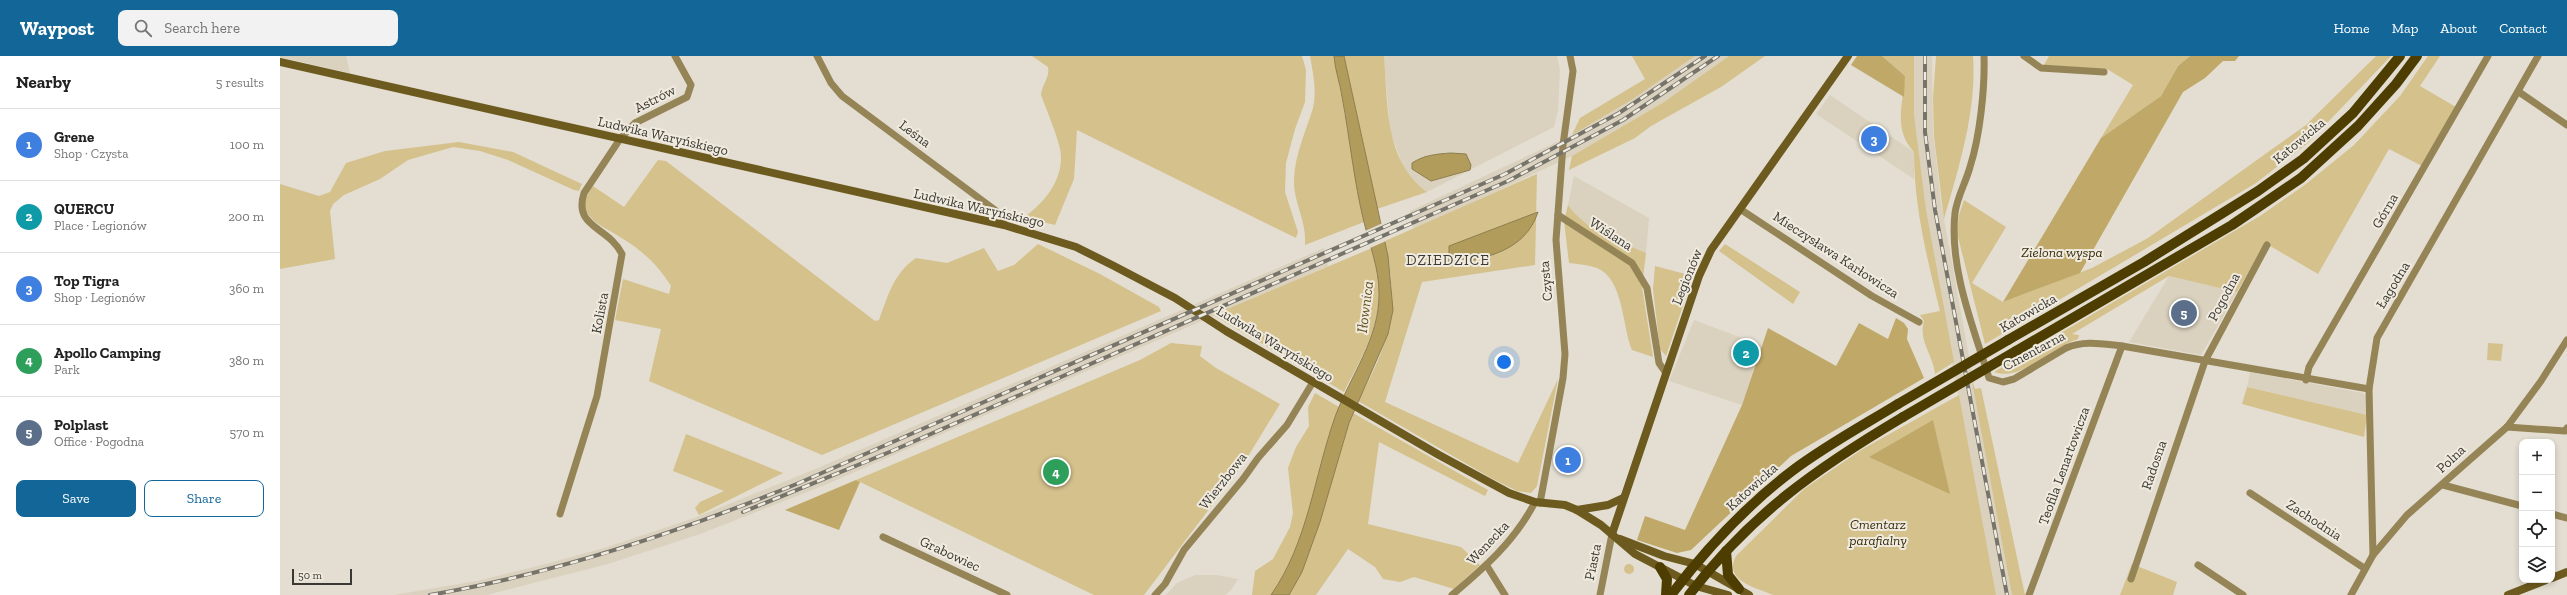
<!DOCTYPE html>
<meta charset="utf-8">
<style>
:root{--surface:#fff;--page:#f2f2f2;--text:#222;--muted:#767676;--line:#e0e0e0;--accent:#126798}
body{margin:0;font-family:"Zilla Slab",serif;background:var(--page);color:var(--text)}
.controls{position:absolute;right:12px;bottom:12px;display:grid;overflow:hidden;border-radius:8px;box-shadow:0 2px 6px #0003}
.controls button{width:36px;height:36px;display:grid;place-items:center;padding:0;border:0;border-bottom:1px solid var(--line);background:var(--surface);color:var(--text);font:20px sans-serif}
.scale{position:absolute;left:12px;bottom:10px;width:60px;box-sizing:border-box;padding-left:4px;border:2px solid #3b3934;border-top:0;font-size:11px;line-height:14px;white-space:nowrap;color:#3b3934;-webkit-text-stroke:3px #f0ebde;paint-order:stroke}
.you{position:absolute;left:1224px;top:306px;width:14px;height:14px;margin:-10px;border:3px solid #fff;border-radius:50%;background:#1a73e8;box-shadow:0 0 0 6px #1a73e833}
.badge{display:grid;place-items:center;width:26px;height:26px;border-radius:50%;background:var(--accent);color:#fff;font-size:13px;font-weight:700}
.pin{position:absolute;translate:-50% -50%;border:2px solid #fff;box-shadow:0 1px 4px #0006}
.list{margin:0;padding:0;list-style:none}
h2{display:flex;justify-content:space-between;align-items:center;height:52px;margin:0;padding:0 16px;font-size:17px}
h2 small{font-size:13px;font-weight:400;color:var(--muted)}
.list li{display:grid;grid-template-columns:26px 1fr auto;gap:12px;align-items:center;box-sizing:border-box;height:72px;padding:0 16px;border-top:1px solid var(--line)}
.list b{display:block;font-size:15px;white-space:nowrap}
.list p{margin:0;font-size:13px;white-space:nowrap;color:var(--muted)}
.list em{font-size:13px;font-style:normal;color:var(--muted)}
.actions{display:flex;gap:8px;padding:12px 16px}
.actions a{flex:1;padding:9px 0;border:1px solid var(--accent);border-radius:8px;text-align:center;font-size:14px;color:var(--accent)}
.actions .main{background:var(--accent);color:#fff}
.icon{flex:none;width:22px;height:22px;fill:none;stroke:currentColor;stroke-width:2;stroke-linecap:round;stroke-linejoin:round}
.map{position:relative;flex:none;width:2287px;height:539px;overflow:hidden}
header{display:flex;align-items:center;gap:24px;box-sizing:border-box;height:56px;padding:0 20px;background:var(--accent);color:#fff}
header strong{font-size:19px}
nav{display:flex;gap:22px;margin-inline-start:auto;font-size:14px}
.search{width:280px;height:36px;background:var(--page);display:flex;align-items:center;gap:10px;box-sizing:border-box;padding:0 14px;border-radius:8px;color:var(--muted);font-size:15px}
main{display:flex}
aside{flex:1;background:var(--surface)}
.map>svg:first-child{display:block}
</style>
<header>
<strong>Waypost</strong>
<div class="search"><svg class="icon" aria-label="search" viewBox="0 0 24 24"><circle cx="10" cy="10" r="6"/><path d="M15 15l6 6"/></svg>Search here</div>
<nav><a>Home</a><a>Map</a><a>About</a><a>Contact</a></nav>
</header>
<main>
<aside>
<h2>Nearby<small>5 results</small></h2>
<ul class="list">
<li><span class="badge" style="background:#3f7fe0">1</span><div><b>Grene</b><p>Shop · Czysta</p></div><em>100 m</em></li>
<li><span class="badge" style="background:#0f9aa8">2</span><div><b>QUERCU</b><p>Place · Legionów</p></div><em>200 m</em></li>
<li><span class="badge" style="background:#3f7fe0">3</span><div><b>Top Tigra</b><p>Shop · Legionów</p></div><em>360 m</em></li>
<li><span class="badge" style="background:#2e9e5b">4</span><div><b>Apollo Camping</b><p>Park</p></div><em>380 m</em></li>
<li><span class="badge" style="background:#5c6f8a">5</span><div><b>Polplast</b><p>Office · Pogodna</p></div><em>570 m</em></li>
</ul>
<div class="actions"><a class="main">Save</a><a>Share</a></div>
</aside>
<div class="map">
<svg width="2287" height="539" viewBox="0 0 2287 539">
<rect width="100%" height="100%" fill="#e3ded1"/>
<g fill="#dad2be">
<path d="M0,0H66L70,17L0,1Z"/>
<path d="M1104,0H1277L1280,14L1278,54L1274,71L1147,136L1133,125L1123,110L1110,75Z"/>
<path d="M1415,0H1449L1384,46L1292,100L1134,174L1130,155L1292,79L1353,43Z"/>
<path d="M1634,0H1652L1653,75L1661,146L1732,539H1716L1647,174L1634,69Z"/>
<path d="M1550,39L1634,96V123L1536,58Z"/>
<path d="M1294,120L1369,162L1366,197L1325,180L1295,160L1288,149Z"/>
<path d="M1044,192L1048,210L545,429L420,478L328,508L207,539H114L197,525L262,509L324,492L414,462L538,412Z"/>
<path d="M1889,220L1957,236L1921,299L1849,286Z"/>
<path d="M1414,264L1481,289L1462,349L1389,325Z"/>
<path d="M1970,316L2083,337L2087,342V359L1967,331Z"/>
<path d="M915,519H937L958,523L951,534L945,539H886L897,527Z"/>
</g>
<g fill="#d4c18c">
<path d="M752,0H1022L1026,14L1025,46L1015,73L1006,107L1005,136L1018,176L1016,182L797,74L794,123L775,169L733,159H747C765,146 782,124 781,100C781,87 766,53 761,39C762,28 770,22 768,11Z"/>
<path d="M1030,0H1054L1084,166L1025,189C1027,165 1013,146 1014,123C1015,98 1026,75 1033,52C1037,36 1033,16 1030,0Z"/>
<path d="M1064,0H1104C1108,49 1104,104 1147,136L1097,153Z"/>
<path d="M1352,0H1415L1353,43L1292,79L1300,62L1365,23Z"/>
<path d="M1449,0H1485L1441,31L1371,70L1355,82L1289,114L1292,100L1384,46Z"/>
<path d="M1602,0H1634V59L1646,154L1674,306L1655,318C1653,298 1638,285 1644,265L1640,259L1660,255C1647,202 1634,151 1634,96C1613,74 1623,48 1625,20Z"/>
<path d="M1656,0H1693C1697,54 1679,111 1664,163L1654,80L1653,42Z"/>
<path d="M1769,0H1910L1898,10L1881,40L1821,82L1853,29L1827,13L1764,9Z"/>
<path d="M2096,0H2111L2029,86L1976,127L1705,288L1677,177L1679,159L1684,144L1726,171L1692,227L1723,246L1812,212L1868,182L2026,69Z"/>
<path d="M2148,0H2160L2140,30L2176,51L2142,110L2109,93L2038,218L1985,187L1957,236L1889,220L1792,278L1799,279L1798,283C1772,291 1740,326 1714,316L1980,160L2026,128L2074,89L2120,40Z"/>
<path d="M179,86L233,96L302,128L299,135L294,134L228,104L200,95L173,91L128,104L100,123L64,139L53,148L50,155L55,203L0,213V128L39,140L50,136L66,107L105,95Z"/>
<path d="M378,104L386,105L595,265L599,264C608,240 613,218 636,202L667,207L704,192L718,215L734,209L758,188L820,218L879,251L881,255L542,399L369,325L381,273L335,264L343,223L389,238L391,230C378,209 362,194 340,181C330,174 315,169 308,158C301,148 307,138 313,130L344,151Z"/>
<path d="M1257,118L1255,209L1142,226L1105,346L1238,407L1278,323L1257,430L1251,437L1237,435L1211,422L1078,345C1111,284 1119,254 1105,185Z"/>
<path d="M1288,149C1306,175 1338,185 1366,197L1362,231L1373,301L1352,294C1342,271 1344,223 1317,212C1308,209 1298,208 1289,207L1284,165Z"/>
<path d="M1445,188L1520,236L1513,248L1439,195Z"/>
<path d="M1092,192C1111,253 1091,283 1064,336L933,259Z"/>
<path d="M1375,210L1413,220L1386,300L1380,293L1373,233Z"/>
<path d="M891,287L922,290L920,300L936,312L1000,348L964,407L864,539H814L576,424L860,304Z"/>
<path d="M2208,287L2223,288L2221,305L2207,304Z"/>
<path d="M1692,326L1695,333L1701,332L1745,539H1732Z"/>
<path d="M1967,331L2087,359L2084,381L1962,348Z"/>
<path d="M1035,337L1059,351C1036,414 1030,483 991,539H972L975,515L993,503L1010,471L1013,457L1008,412L1016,391L1029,370L1028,351Z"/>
<path d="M1679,339L1716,539H1493C1475,531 1443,525 1456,500L1524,433L1581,394Z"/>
<path d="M1073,357L1208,434L1205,440L1099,386L1088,468L1181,491L1200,509L1174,533L1134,521L1120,526L1103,523L1095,511L1068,493L1036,539H1009C1041,482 1049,417 1073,357Z"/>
<path d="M406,378L503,417L419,459L415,452L420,446L444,435L393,415Z"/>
<path d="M1852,508L1897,526L1893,539H1840Z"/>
<circle cx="1349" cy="513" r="5"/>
</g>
<g fill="#bfa868">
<path d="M1577,0H1602L1625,20L1624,41L1571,9Z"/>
<path d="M1910,0H1959L1955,5H1943L1925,22L1903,36L1800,217L1723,246L1821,82L1881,40L1898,10Z"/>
<path d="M1616,262L1624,267L1628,273L1627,283L1644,322L1511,400L1411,494L1397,497L1357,484L1365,460L1405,474L1462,349L1488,272L1556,310L1579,267L1608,283Z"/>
<path d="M1653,364L1670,438L1589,401Z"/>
<path d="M576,424L580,426L559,474L505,454Z"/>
</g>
<g fill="#b29c5c" stroke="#8e7e50">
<path d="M1054,0H1064L1108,200L1113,254L1108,278L1069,367L1040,466L1022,516L1009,539H991C1028,486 1034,421 1055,361C1070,320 1100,282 1099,237C1099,212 1090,191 1084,166C1074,126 1070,83 1062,41C1060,27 1055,14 1054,0Z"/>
<path d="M1171,97L1186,98L1191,109L1190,114L1151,125L1132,113V107C1144,99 1157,98 1171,97Z"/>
<path d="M1258,156C1245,196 1205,202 1169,209V190Z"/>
</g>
<path fill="#e3ded1" d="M1103,167L1106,185L1090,192L1085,175Z"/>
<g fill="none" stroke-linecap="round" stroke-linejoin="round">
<g stroke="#958456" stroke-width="7">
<path d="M537,0L551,27L562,40L719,157L724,163V169"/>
<path d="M1704,0C1705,32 1700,80 1690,111C1686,126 1677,141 1675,157C1669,212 1693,270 1709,322L1723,326L1734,323L1786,292C1804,284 1823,288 1842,290L2089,333"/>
<path d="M1744,0L1761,12L1824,16"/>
<path d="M2239,36L2287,69"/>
<path d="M1460,153L1592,240L1639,266"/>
<path d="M1278,159L1352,207L1367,232L1379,307L1386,317"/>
<path d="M2026,324L2029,311L2208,0"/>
<path d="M2227,371L2285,375L2287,372"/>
<path d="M2163,429L2242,450"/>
<path d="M1970,437L2084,512"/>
<path d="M1260,447L1283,322L1285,298L1276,184L1283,89L1293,15L1290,0"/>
<path d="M280,458L317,340L342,198C328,170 293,172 304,137L340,83L355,67L407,41L411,29L395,0"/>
<path d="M2272,458L2287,462"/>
<path d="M603,481L727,539"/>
<path d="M2093,499L2089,333L2097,282L2258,0"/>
<path d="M1918,509L1963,539"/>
<path d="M1207,510L1225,539"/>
<path d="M1851,523L1925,305L1987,189"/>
<path d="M875,539L885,528L904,494L963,423L978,402L1007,369L1033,326"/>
<path d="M1172,539C1205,511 1235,485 1255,446"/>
<path d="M1320,539L1332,478"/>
<path d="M1749,539L1842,290"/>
<path d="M2071,539L2093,499L2127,459L2227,371L2261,325L2287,284"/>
</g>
<g stroke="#6d5a1e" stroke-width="8">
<path d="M0,6L724,169L796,191L834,210L895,242L946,275L1159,399L1229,437L1255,446L1285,449L1297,454L1321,469L1355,498L1416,530L1448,539"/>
<path d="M1297,454L1328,449L1343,442"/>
<path d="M1332,478L1419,220L1431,194L1568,0"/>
<path d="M1340,483L1384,500L1415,508L1469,539"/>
<path d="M2272,522L2287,516"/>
<path d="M2228,539L2266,524"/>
</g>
<g stroke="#4e3d00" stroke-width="10">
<path d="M1728,284L1864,206L1978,135L2023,103L2073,57L2120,0"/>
<path d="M1736,295L1952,169L2021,122L2078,70L2116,28L2137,0"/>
<path d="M1446,495L1448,519L1459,533"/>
<path d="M1380,511L1387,523L1386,539"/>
<path d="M1391,539C1426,493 1466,450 1512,415C1545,390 1582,370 1618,348"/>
<path d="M1409,539C1471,458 1537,412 1623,361"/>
</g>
<defs>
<g id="rail">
<path d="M1645,0V76L1655,154L1727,539"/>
<path d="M463,456L612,395L1228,125L1343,64L1438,0"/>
<path d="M150,539C278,517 400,476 519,427L1225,118L1339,57L1425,0"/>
</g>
</defs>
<use href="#rail" stroke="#76736b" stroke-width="4"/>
<use href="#rail" stroke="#f0ebde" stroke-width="2.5" stroke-dasharray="8" stroke-linecap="butt"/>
<g stroke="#4e3d00" stroke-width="10">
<path d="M1618,348L1728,284"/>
<path d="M1623,361L1736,295"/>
</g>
</g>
<g text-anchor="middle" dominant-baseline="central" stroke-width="4" stroke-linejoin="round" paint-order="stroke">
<g font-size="14" fill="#3b3934" stroke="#f0ebde">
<text transform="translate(375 43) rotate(-27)">Astrów</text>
<text transform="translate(635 78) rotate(37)">Leśna</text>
<text transform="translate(383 80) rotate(13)">Ludwika Waryńskiego</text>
<text transform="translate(2019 85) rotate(-40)">Katowicka</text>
<text transform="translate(699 152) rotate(13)">Ludwika Waryńskiego</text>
<text transform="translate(2105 155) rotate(-60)">Górna</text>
<text transform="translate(1331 178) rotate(33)">Wiślana</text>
<text transform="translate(1556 199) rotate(33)">Mieczysława Karłowicza</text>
<text transform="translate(1407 221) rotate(-68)">Legionów</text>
<text transform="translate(1266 225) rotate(-95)">Czysta</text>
<text transform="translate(2113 229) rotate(-59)">Łagodna</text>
<text transform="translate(1944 241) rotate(-62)">Pogodna</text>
<text transform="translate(320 257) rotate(-79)">Kolista</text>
<text transform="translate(1748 257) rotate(-30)">Katowicka</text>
<text transform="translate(995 288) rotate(31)">Ludwika Waryńskiego</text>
<text transform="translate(1754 295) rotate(-28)">Cmentarna</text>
<text transform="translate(2171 403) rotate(-43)">Polna</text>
<text transform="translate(1874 409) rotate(-71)">Radosna</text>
<text transform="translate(1784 410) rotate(-70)">Teofila Lenartowicza</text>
<text transform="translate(943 425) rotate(-52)">Wierzbowa</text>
<text transform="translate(1472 431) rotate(-42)">Katowicka</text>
<text transform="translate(2034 464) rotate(33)">Zachodnia</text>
<text transform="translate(1208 487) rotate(-47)">Wenecka</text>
<text transform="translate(670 498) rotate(25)">Grabowiec</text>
<text transform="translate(1313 506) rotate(-78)">Piasta</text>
</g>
<g font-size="14" font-style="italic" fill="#372d0f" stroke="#f0ebde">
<text x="1782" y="196">Zielona wyspa</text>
<text x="1598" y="468">Cmentarz<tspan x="1598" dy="16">parafialny</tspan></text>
</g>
<g font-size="15" letter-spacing="1" fill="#3b3934" stroke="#f0ebde">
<text x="1168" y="204">DZIEDZICE</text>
</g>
<g font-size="15" font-style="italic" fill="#635321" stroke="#f0ebde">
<text transform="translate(1085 251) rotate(-83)">Iłownica</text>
</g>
</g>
</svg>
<div class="controls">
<button>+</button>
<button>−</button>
<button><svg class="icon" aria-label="locate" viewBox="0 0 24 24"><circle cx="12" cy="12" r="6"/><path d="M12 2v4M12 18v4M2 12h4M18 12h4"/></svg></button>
<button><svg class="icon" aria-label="layers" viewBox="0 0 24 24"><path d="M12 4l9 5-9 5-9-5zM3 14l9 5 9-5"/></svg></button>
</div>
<div class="scale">50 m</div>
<div class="you"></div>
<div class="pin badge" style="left:1288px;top:404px;background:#3f7fe0">1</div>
<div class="pin badge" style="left:1466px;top:297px;background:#0f9aa8">2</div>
<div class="pin badge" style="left:1594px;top:83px;background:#3f7fe0">3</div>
<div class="pin badge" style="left:776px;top:416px;background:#2e9e5b">4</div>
<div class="pin badge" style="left:1904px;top:257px;background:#5c6f8a">5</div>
</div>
</main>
